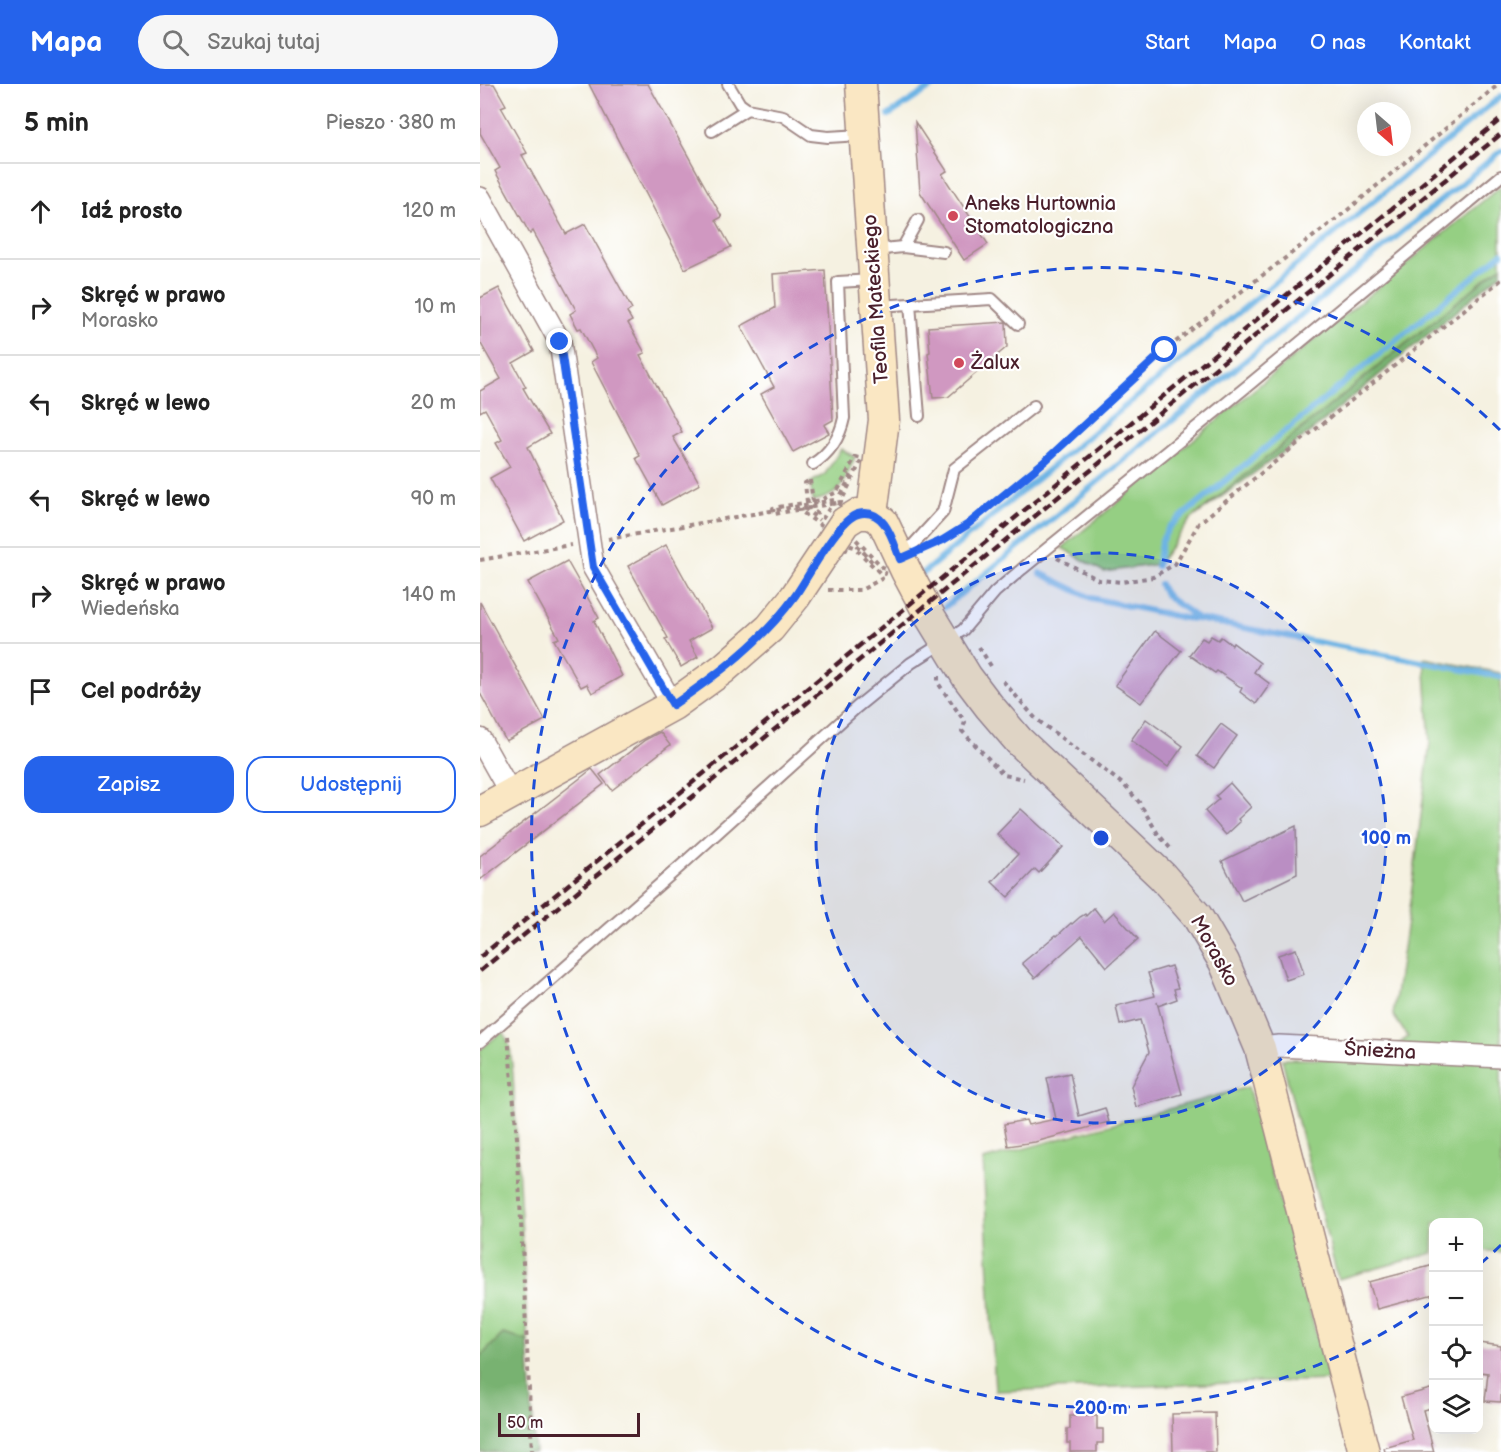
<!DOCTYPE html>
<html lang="pl">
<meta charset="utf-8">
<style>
:root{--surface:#fff;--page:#f6f6f6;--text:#222;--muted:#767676;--line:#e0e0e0;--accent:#2563eb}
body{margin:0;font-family:"Balsamiq Sans",sans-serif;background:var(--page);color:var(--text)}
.controls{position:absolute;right:18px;bottom:18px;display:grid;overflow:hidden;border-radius:12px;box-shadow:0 6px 24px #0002}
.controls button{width:54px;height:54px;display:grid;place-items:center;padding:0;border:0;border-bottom:2px solid var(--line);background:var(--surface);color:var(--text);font:30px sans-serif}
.compass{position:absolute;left:877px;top:18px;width:54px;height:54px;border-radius:50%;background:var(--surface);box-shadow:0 6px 24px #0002;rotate:152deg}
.scale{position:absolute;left:18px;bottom:15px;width:142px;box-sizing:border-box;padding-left:6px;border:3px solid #4a1f2b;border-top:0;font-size:16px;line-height:21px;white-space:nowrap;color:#4a1f2b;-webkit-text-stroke:4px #fff;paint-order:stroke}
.stop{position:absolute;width:18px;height:18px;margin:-14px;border:4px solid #2563eb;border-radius:50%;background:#fff}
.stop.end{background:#2563eb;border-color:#fff;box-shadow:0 2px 6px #0008}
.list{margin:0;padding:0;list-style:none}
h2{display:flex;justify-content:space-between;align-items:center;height:78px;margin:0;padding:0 24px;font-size:26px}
h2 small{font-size:20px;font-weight:400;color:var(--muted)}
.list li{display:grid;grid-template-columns:39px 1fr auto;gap:18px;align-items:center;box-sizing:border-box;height:96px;padding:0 24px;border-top:2px solid var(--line)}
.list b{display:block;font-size:22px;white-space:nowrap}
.list p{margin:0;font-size:20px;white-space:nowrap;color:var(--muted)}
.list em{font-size:20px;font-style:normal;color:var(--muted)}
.actions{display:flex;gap:12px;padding:18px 24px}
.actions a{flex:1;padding:14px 0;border:2px solid var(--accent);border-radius:18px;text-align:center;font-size:21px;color:var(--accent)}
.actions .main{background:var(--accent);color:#fff}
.icon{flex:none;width:33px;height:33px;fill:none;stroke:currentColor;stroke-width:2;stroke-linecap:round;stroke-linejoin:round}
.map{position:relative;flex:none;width:1021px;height:1368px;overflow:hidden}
header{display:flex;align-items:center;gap:36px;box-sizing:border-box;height:84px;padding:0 30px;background:var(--accent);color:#fff}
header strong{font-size:28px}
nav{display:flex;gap:33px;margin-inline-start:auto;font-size:21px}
.search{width:420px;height:54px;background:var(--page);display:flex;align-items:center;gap:15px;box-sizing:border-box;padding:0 21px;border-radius:33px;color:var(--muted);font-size:22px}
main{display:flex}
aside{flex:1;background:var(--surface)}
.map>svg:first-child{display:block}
</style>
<header>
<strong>Mapa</strong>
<div class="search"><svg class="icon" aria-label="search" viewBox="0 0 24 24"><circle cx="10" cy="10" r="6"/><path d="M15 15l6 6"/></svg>Szukaj tutaj</div>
<nav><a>Start</a><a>Mapa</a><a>O nas</a><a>Kontakt</a></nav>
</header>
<main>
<aside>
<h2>5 min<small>Pieszo · 380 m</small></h2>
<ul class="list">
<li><svg class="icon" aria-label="ahead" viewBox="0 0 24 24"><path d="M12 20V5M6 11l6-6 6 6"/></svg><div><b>Idź prosto</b></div><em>120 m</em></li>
<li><svg class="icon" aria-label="right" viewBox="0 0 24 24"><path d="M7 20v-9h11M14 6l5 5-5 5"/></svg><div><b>Skręć w prawo</b><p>Morasko</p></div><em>10 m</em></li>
<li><svg class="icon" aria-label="left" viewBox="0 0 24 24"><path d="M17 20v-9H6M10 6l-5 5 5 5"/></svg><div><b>Skręć w lewo</b></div><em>20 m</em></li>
<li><svg class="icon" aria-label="left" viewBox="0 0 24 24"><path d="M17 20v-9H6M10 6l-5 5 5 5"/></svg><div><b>Skręć w lewo</b></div><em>90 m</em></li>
<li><svg class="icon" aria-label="right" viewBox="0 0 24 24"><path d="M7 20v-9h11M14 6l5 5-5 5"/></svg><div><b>Skręć w prawo</b><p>Wiedeńska</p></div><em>140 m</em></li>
<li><svg class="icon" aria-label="arrive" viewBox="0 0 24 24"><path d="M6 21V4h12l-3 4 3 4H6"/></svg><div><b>Cel podróży</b></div></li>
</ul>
<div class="actions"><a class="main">Zapisz</a><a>Udostępnij</a></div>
</aside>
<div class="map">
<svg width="1021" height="1368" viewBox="0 0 1021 1368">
<rect width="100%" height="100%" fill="#fff"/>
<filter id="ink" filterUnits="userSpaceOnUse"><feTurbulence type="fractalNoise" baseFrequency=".0167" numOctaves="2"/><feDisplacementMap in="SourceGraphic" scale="12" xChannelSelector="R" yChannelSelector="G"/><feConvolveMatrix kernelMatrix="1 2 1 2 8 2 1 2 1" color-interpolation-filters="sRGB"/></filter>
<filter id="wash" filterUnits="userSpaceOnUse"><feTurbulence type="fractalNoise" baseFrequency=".008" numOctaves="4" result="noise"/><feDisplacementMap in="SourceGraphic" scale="24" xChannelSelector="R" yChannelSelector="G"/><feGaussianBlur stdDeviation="1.35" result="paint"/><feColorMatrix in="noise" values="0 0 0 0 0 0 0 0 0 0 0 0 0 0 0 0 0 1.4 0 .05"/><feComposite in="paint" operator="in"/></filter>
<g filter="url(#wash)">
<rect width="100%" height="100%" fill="#f5f1e1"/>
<g fill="#95cf83" stroke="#707757" stroke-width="1.5">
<path d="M1021,102V182L710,436L678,480L624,488L582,464Z"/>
<path d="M361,365L375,373C363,399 363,411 333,417L330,399L345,390Z"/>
<path d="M944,574L1021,589V1168L999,1166L998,1138H954L953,1169L858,1195L802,975H897L928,953L913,931L933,797L950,658Z"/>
<path d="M23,947L30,963L33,991L48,1257L23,1250L0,1273V966Z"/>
<path d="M768,1003L849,1296L515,1307L503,1076Z"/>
</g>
<g fill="#78b271" stroke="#61684e" stroke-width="1.5">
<path d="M1021,182V190L833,346L710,436Z"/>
<path d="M23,1250L48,1257L55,1368H0V1273Z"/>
</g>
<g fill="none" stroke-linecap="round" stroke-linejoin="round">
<g stroke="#6db4e4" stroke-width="6">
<path d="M409,31L456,0"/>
<path d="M677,482L681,458L689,443L1021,170"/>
<path d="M560,489L611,514L704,534L717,535L1021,593"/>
<path d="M442,490L1021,12"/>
<path d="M680,500C686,519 705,521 717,535"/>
<path d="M465,523L1021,67"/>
</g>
</g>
<g id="blocks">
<g fill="#d098c1">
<path d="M0,0H14L26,21L21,23L47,69L42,71L86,150L105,140L152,225L147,228L152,237L148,239L165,269L160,271L202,348L193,353L220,400L182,421L156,374L160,372L111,278L117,274L101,244L98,245L90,230L96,226L53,147L50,150L15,87L20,84L0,49Z"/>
<path d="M109,0H168L242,133L236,136L251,163L205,185Z"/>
<path d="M435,38L467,87L462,90L508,160L484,176L440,108Z"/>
<path d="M345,186L353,336L344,341L349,349L313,368L281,310L294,303L261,242L295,224L293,190Z"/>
<path d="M19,204L54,267L33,279L46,303L43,304L70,350L48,363L83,436L44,457L10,394L30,383L16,359L22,356L5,325L0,328V307L21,295L0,258V214Z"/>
<path d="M526,238L527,263L468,313L453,314L448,269L450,268L448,243Z"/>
<path d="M186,461L232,544L209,557L218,573L201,583L185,555L188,554L148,482Z"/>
<path d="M87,477L119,534L114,537L142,592L112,609L107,600L101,603L74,556L79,554L48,498Z"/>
<path d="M0,518L65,636L26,657L0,609Z"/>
<path d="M675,547L701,567L661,619L635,601Z"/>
<path d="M731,552L738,556L741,553L752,561L753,559L780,579L774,588L790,600L776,620L760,608L762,604L737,587L735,589L709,571L722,554L727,557Z"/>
<path d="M666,635L703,662L688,683L651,656Z"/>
<path d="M741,640L757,652L734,684L717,672Z"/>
<path d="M180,648L190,661L132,706L120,691L165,656Z"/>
<path d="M112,685L124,700L0,796V772Z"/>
<path d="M750,699L771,723L758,735L760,738L746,751L725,727L739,715L736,712Z"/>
<path d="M541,725L583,763L559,789L555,785L528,813L512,798L538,770L517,750Z"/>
<path d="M816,742L817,790L762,817L742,777Z"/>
<path d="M614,824L624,837L634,828L658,855L627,883L602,852L555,894L542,879L576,851L577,852L591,839L592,840L600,833L605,830L606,832Z"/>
<path d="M816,865L824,890L806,896L798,871Z"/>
<path d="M691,882L698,904L694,905L697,915L678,922L677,918L702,1010L656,1023L651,1002L669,968L660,936L640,941L636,922L675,912L668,889Z"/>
<path d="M590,989L599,1032L625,1024L629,1038L555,1058L528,1062L524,1040L546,1036L548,1041L576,1035L567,994Z"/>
<path d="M954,1181V1210L897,1225L889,1198Z"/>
<path d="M999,1259L1021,1262V1318L1005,1317L1008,1289L999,1288Z"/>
<path d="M954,1304V1323L943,1326L954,1368H905L904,1364L933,1356L921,1313Z"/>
<path d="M735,1329L736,1368H693L692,1330Z"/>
<path d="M590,1332H617V1345H623V1359H617V1368H590V1359H587V1345H590Z"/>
</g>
</g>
</g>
<g filter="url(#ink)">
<use href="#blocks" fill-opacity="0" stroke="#a08886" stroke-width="1.5"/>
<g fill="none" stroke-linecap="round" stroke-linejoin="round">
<defs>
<g id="lane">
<path d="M248,0L260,20L267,25L303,32L331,51L348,53L381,51"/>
<path d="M232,47L267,25"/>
<path d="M423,163L438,136"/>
<path d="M393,166L423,163L464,168"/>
<path d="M430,220L439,332"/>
<path d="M397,222L512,215L538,240"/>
<path d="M333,380C350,369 360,353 364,334L358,198L392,196"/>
<path d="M422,473L463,428L474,385L554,322"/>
<path d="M0,958L204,779L377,623L431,579L483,546L515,508L542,485L771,299L1021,92"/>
</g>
<g id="street">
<path d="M0,114L80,258L113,483L193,621"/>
<path d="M0,655L31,710"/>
<path d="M780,964L799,962L1021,973"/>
</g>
<g id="secondary">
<path d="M381,0L404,336L392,430"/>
<path d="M392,430L403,438L426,487L451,534L487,593L509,622L539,657L682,792L717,832L744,878L780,964L884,1368"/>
<path d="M0,727L193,621L243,585L290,544L315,513L365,438L378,430H392"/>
</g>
</defs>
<use href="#lane" stroke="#a08886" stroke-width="14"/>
<use href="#street" stroke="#a08886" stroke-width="24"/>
<use href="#secondary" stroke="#a08886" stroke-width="33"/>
<g stroke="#a08886" stroke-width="4" stroke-dasharray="4.5 4.5" stroke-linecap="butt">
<path d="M375,373L382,375L361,418L294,430L293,424L341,416L357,408Z"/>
<path d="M330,396L333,417L327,418L325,399Z"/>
<path d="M361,411L372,389"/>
<path d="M361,418L346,445L319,426L330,424L343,434L352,420Z"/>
<path d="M324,424L339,436"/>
<path d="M370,449L402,483L406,484L405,490L400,489L374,463L368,461L366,466L360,462L366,451Z"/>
<path d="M128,455L354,416"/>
<path d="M455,460L487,441L565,377L685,266L864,129L1019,0"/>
<path d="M377,461L394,480"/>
<path d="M577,474L619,496L642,498L673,493L695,480L719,439L1021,196"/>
<path d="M0,476L91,461"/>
<path d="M348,506H381L403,494"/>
<path d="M499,563L511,582"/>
<path d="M458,592V599L485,638L482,647L524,691L544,695"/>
<path d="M523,597L556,635L644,701L659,718L678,750L690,764"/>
<path d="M28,952L37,1054L52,1368"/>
</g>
<use href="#lane" stroke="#fff" stroke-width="10"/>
<use href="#street" stroke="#fff" stroke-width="21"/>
<use href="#secondary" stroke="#fae7c3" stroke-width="30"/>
<g stroke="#4a1f2b" stroke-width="4.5" stroke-dasharray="9 4.5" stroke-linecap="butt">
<path d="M0,873L1021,35"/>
<path d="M0,887L1021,50"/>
</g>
</g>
</g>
<g fill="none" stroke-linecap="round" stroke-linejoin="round" filter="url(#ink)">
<path stroke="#2563eb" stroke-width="8" d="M80,258L113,483L193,621C238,590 282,558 315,512C328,494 358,435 378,430C405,423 413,457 420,475L463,456L487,441L565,377L685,266"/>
</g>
<circle cx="621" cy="754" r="285" fill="#1d4ed8" fill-opacity=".12"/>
<g fill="none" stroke="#1d4ed8" stroke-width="3" stroke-dasharray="10 8">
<circle cx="621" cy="754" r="285"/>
<path d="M1021 1161A570 570 0 0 1 999 1181M952 1218A570 570 0 1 1 1021 347"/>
</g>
<g fill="#d1495b" stroke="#fff" stroke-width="2">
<circle cx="473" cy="132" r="6"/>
<circle cx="479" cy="279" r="6"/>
</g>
<g text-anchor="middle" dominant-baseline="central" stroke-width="4.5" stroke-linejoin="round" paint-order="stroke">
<g font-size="20" fill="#4a1f2b" stroke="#fff" text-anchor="start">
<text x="485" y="120">Aneks Hurtownia<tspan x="485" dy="23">Stomatologiczna</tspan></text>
<text x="491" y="279">Żalux</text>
</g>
<g font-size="20" fill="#4a1f2b" stroke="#fff">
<text transform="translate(396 215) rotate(-94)">Teofila Mateckiego</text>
<text transform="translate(734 867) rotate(61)">Morasko</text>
<text transform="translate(900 967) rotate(3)">Śnieżna</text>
</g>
</g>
<circle cx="621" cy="754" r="9" fill="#1d4ed8" stroke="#fff" stroke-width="3"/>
<g font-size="18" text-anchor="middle" font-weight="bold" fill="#1d4ed8" stroke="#fff" stroke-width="4.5" stroke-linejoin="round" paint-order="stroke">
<text x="906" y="760">100 m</text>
<text x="621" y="1330">200 m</text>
</g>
</svg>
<div class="controls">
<button>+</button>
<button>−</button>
<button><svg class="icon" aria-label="locate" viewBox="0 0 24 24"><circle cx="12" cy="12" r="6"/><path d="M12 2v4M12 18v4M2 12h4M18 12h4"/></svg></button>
<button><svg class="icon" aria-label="layers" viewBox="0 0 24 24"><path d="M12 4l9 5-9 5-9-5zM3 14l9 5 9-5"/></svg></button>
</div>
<svg class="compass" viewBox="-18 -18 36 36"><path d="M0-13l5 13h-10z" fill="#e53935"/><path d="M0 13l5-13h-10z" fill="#767676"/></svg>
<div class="scale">50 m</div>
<div class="stop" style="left:685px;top:266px"></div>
<div class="stop end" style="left:80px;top:258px"></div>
</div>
</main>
